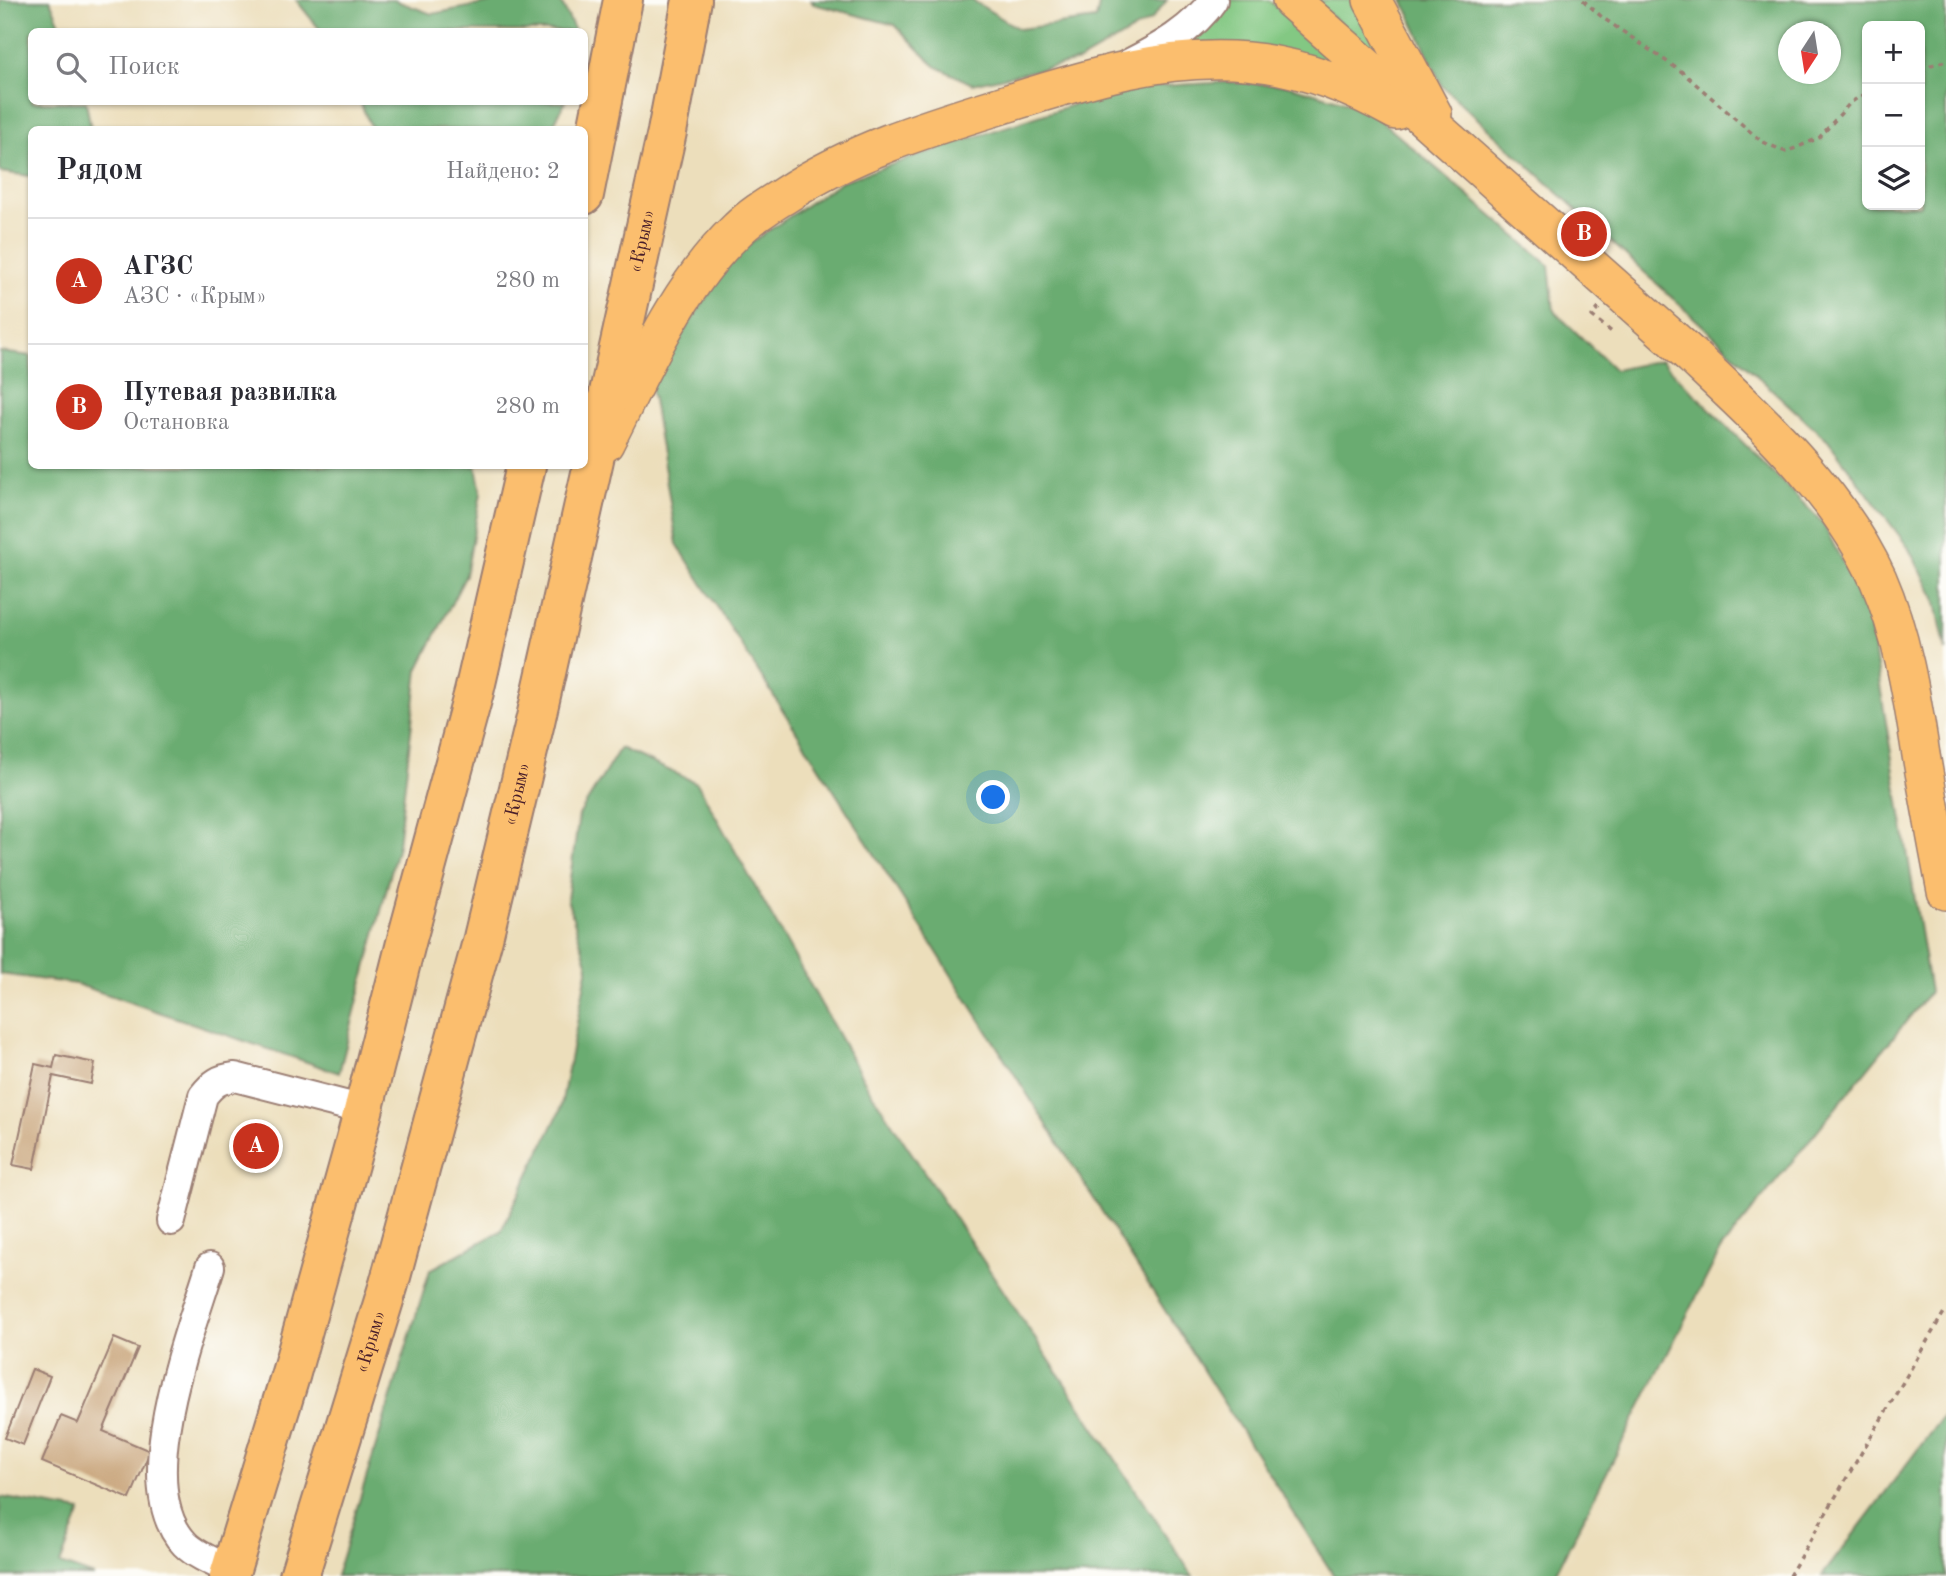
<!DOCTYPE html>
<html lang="ru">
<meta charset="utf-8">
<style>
:root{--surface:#fff;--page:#f2f2f3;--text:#2b2b33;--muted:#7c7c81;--line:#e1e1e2;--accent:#c8321e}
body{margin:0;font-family:"Old Standard TT",serif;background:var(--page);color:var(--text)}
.controls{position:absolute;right:21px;top:21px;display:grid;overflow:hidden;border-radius:10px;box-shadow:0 2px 5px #0004}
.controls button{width:63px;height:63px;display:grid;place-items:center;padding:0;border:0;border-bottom:2px solid var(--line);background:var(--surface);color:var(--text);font:35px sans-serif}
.compass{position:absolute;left:1778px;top:21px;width:63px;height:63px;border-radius:50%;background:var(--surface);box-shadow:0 2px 5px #0004;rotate:192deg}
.you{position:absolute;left:994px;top:798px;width:24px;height:24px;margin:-18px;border:5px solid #fff;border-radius:50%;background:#1a73e8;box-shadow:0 0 0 10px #1a73e833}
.badge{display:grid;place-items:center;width:46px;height:46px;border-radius:50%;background:var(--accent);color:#fff;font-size:23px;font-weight:700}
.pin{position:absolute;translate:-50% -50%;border:4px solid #fff;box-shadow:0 2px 7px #0006}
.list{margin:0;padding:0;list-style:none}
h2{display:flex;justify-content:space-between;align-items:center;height:91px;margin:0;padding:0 28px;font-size:30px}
h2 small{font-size:23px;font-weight:400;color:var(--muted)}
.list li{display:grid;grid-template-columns:46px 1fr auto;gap:21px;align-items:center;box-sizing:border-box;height:126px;padding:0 28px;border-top:2px solid var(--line)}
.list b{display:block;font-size:26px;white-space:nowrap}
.list p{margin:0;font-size:23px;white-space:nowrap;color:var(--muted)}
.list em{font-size:23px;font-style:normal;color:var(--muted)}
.icon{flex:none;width:38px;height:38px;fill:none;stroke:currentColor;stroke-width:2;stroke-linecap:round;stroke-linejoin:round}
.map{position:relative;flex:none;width:1946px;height:1576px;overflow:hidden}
.search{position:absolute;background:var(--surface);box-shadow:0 2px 5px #0004;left:28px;top:28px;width:560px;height:77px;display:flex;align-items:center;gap:18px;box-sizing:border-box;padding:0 24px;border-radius:10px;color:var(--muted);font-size:26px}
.panel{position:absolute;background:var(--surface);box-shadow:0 2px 5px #0004;left:28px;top:126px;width:560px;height:343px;border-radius:10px}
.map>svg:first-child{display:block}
</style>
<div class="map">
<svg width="1946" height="1576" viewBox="0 0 1946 1576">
<rect width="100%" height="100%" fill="#fdfcf7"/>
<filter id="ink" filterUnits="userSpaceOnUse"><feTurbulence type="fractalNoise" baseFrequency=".0143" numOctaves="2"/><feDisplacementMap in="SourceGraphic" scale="14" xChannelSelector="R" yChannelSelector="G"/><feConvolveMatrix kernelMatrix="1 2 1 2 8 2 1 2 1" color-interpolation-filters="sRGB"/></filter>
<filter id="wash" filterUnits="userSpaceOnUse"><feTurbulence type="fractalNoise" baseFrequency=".00686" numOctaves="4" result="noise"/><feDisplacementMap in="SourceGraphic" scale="28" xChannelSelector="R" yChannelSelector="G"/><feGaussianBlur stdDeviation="1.57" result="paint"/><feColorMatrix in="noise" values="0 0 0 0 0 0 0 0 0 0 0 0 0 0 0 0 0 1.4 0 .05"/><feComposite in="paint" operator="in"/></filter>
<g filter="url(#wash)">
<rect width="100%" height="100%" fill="#ecdebb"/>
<g fill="#83c883" stroke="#667457" stroke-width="2">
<path d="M1223,0H1269L1348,73L1177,46Z"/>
<path d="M1313,0H1359L1392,70Z"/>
</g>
<g fill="#6aac71" stroke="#5a664e" stroke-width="2" fill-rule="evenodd">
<path d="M0,0H50L63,31L32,32V102H86L91,129L32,130L31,176L0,172Z"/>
<path d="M296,0H394L432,14L504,0H560L575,31H321Z"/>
<path d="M811,0H972L1019,29L1096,19L1100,0H1167L1152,19L1079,61L972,84L935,66L895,25L813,4Z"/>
<path d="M1403,0H1946V651L1935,598L1908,547L1828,441L1442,86ZM1867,26H1920V205H1867ZM1788,32H1830V74H1788Z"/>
<path d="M1230,82L1287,85L1366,108L1549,265L1554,311L1615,370L1661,360L1822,522L1868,612L1930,992L1721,1249L1554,1576H1334L677,544L650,382L737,252L842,181L1087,100L1144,87Z"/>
<path d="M360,102H565L551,130L372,129Z"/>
<path d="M0,352L31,356L32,466H476L481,493L466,575L418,670L398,845L339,1073L76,984L0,974Z"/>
<path d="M620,748L697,783L867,1086L1193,1576H336L430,1270L501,1231L560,1111L588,966L567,899L579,815Z"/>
<path d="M1946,1412V1576H1822Z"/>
<path d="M0,1497L81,1511L60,1564L94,1576H0Z"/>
</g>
<g id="blocks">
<g fill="#ccaa83">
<path d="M56,1055L95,1063L91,1084L53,1076L34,1169L13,1165L35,1064L53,1068Z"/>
<path d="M114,1338L138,1348L103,1431L150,1451L130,1499L42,1462L61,1416L78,1423Z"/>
<path d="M32,1369L50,1376L23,1445L5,1438Z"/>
</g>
</g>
</g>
<g filter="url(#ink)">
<use href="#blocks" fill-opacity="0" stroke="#9b7e73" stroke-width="2"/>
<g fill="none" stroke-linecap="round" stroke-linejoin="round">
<defs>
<g id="minor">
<path d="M1128,64C1158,49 1194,29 1213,0"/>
<path d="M171,1221L203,1096C213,1083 219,1079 235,1077L364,1110"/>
<path d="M210,1267C190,1333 129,1486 185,1544C197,1556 216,1563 231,1570"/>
</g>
<g id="major">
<path d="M1291,0L1692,356C1762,422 1837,490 1878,579C1902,634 1912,696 1921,755C1929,800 1937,845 1946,891"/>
<path d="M1372,0L1433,114"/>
<path d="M605,443C643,369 677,287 738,229C752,215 769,205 785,195C851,152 924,129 999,106C1078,81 1163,53 1247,61C1300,66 1350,85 1396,111"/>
</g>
<g id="highway">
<path d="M584,195L623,0"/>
<path d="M229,1576L291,1373L356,1139L407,939L474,692L526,466"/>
<path id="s1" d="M299,1576L389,1284L483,938L535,722L591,473L667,132L692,0"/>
</g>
</defs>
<use href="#minor" stroke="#9b7e73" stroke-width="32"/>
<use href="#major" stroke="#9b7e73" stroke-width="40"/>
<use href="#highway" stroke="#9b7e73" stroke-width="42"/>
<g stroke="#9b7e73" stroke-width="3.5" stroke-dasharray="5 5" stroke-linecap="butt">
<path d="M1583,0L1603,18L1682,72L1761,141L1786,152L1819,138L1850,103L1867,92"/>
<path d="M1920,68L1946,61"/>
<path d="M1599,308L1592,316L1613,333"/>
<path d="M1789,1576L1946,1309"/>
</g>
<use href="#minor" stroke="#fff" stroke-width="28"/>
<use href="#major" stroke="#fbbe6e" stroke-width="37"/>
<use href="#highway" stroke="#fbbe6e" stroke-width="38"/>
</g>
</g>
<g text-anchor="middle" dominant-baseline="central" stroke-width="5" stroke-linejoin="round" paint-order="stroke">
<g font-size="19" fill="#4a1f2b" stroke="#fdfcf7">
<text stroke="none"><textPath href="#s1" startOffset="1379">«Крым»</textPath></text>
<text stroke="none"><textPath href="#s1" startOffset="812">«Крым»</textPath></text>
<text stroke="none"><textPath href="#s1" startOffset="245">«Крым»</textPath></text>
</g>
</g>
</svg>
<div class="controls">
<button>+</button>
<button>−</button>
<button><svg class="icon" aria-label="layers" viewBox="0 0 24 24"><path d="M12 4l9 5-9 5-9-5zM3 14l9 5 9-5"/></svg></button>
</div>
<svg class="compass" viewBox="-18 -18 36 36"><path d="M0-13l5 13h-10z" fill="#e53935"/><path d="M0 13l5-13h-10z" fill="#7c7c81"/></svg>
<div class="you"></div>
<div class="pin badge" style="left:256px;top:1146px">A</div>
<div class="pin badge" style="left:1584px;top:234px">B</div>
<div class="search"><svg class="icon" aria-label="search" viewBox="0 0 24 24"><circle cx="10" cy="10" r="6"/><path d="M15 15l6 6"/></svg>Поиск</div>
<section class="panel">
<h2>Рядом<small>Найдено: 2</small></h2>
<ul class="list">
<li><span class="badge">A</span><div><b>АГЗС</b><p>АЗС · «Крым»</p></div><em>280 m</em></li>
<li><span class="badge">B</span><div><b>Путевая развилка</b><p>Остановка</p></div><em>280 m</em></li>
</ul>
</section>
</div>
